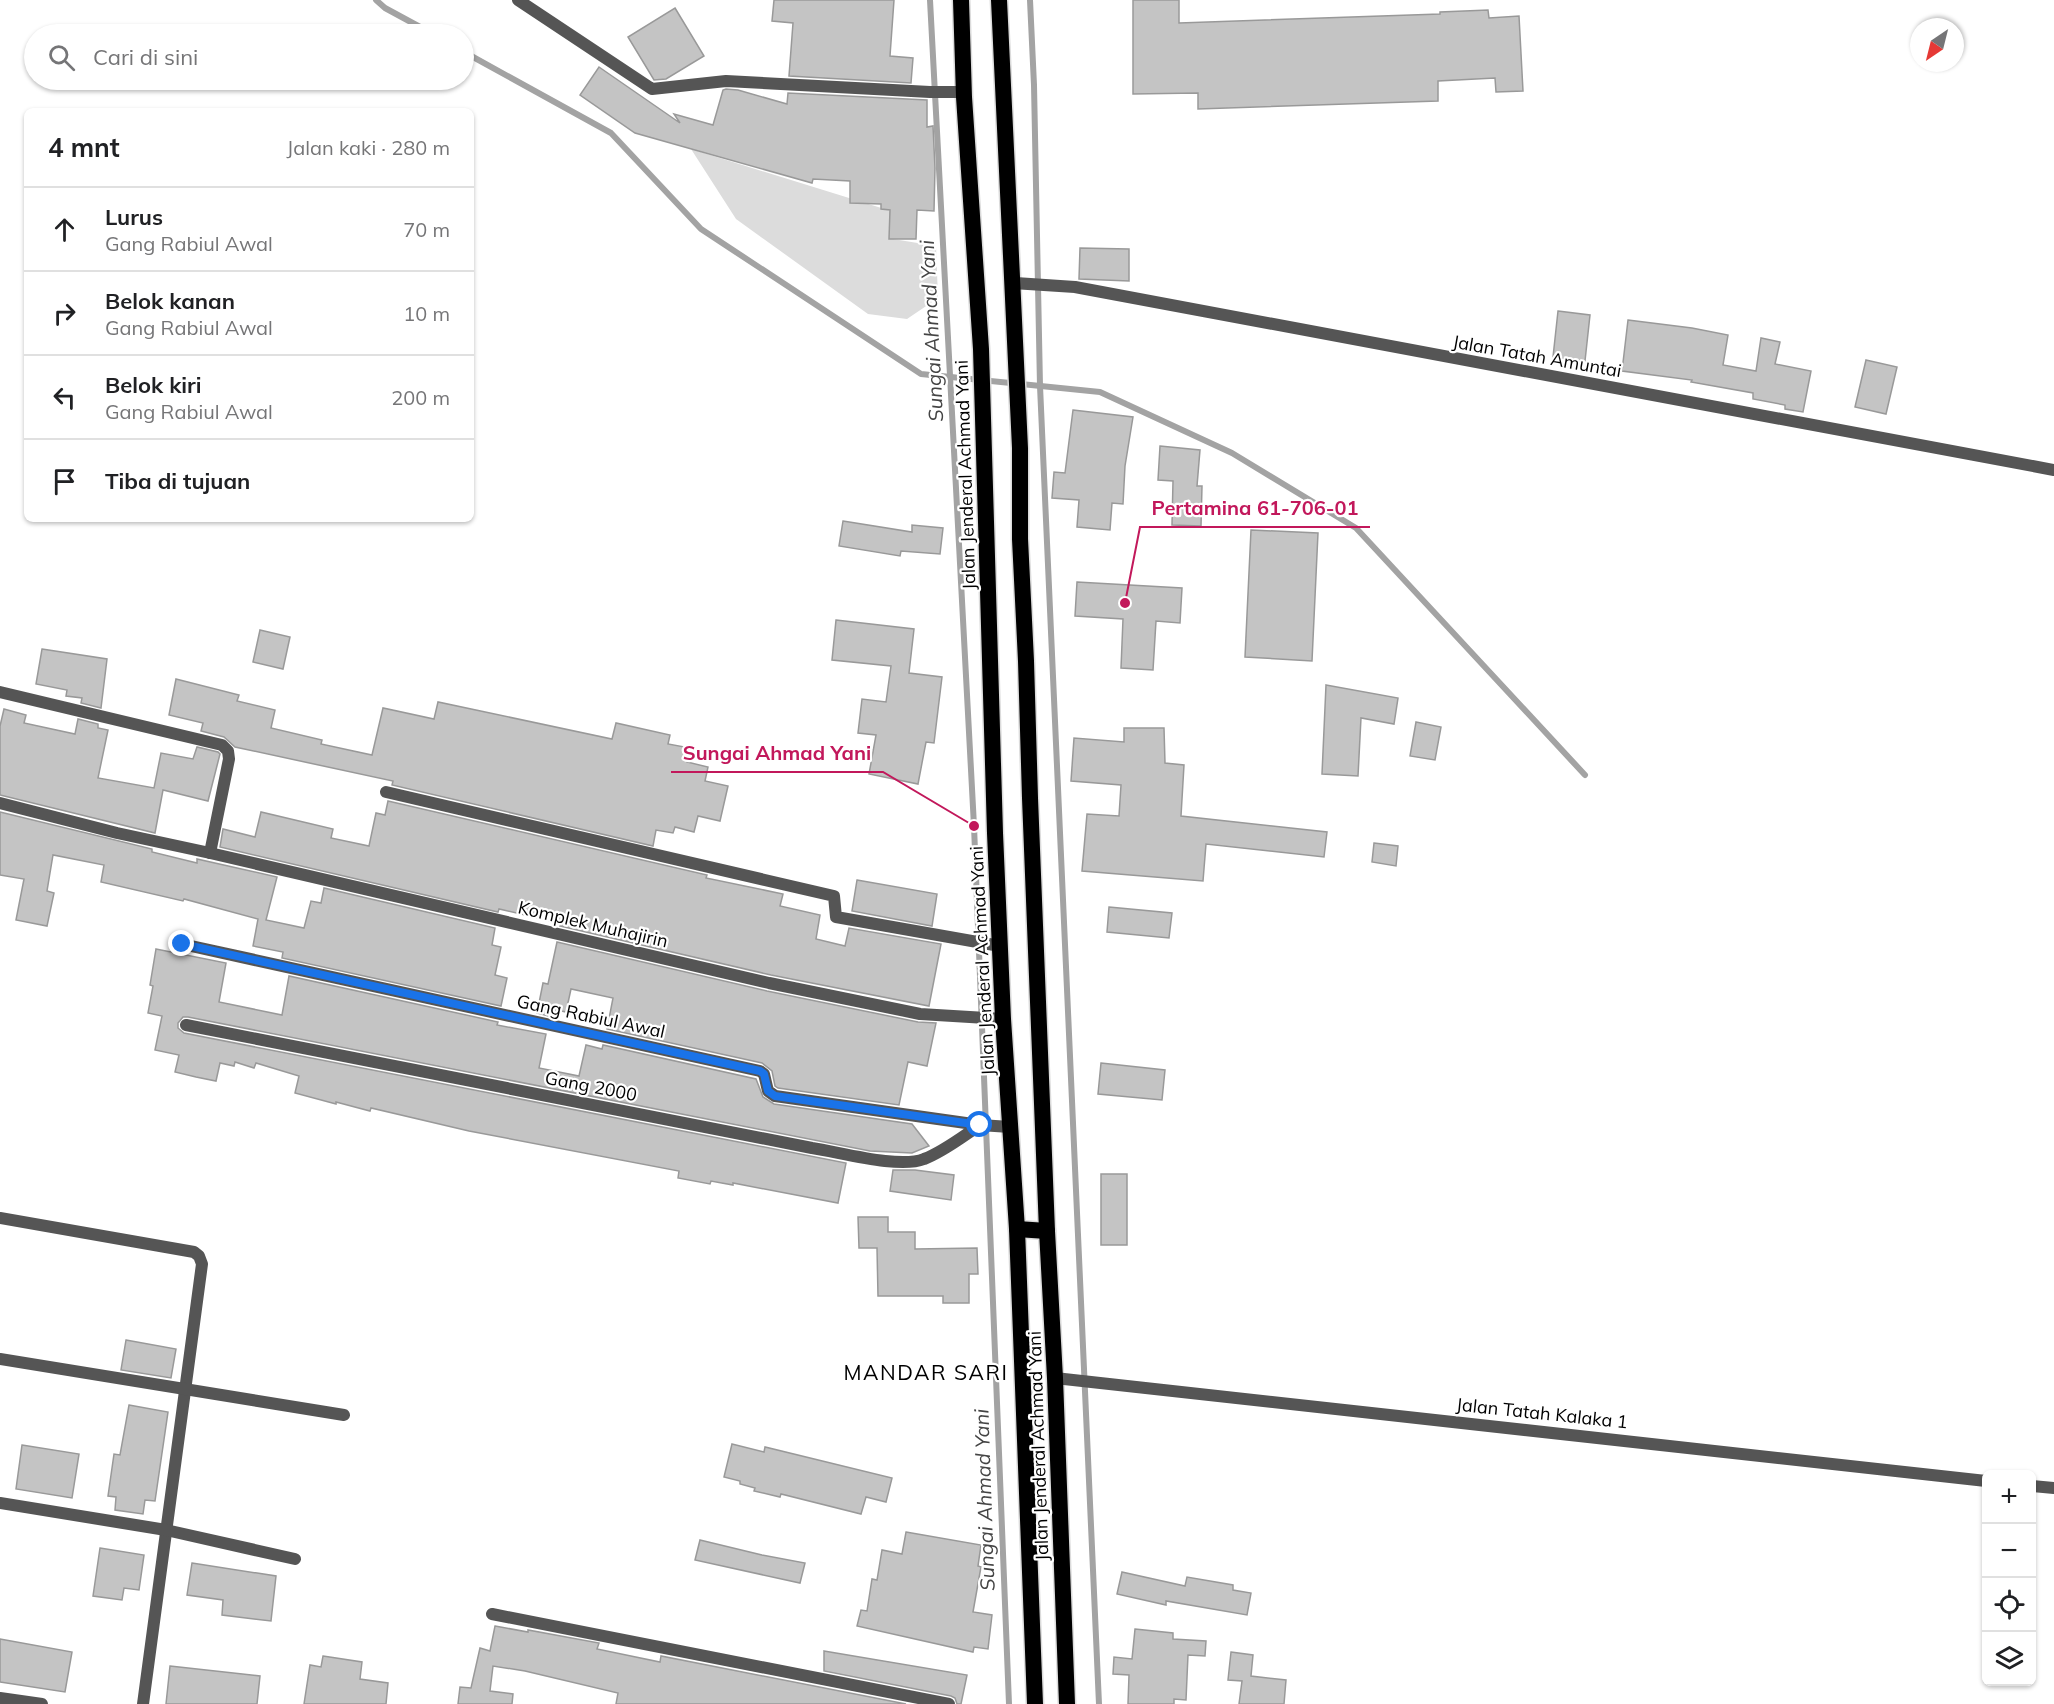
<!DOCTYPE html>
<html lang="id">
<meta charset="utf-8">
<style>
:root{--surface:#fff;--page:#f6f6f6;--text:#202124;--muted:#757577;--line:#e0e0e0}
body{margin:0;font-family:Mulish,sans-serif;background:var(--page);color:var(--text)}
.controls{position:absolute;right:18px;bottom:18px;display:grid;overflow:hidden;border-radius:9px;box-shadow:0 2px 4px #0004}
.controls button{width:54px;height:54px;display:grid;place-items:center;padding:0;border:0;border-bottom:2px solid var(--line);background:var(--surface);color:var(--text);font:30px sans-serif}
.compass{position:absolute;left:1910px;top:18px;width:54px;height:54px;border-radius:50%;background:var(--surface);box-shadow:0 2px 4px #0004;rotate:215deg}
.stop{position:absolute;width:18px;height:18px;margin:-14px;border:4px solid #1a73e8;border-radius:50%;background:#fff}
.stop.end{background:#1a73e8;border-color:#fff;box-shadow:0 2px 6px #0008}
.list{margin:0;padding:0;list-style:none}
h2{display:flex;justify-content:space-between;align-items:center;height:78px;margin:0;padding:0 24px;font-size:26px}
h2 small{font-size:20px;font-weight:400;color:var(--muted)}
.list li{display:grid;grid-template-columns:39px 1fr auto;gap:18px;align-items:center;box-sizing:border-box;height:84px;padding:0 24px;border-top:2px solid var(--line)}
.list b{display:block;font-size:22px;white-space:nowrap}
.list p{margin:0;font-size:20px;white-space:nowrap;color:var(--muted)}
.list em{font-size:20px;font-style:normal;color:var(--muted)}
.icon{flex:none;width:33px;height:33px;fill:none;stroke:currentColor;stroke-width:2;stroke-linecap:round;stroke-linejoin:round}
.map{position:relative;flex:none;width:2054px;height:1704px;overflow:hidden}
.search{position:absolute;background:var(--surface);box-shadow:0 2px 4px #0004;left:24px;top:24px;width:450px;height:66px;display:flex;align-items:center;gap:15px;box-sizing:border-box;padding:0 21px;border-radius:33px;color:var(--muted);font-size:22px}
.panel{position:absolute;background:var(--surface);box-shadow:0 2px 4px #0004;left:24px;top:108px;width:450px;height:414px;border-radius:9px}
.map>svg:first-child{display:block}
</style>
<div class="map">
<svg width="2054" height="1704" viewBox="0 0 2054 1704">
<rect width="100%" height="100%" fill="#fff"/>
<path fill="#dcdcdc" d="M691,149L891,211L893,239L936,246L938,298L907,319L868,314L736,219Z"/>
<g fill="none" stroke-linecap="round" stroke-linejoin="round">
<g stroke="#a3a3a3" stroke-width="6">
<path d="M376,0L385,8L433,34"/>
<path d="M930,0L974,826L1009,1704"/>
<path d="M1030,0L1034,85L1040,386L1099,1704"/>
<path d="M464,52L611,133L701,229L921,374L1100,392L1232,453L1356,528L1585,775"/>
</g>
</g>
<g fill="#c4c4c4" stroke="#999" stroke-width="1.5">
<path d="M774,0H894L890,56L913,58L911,83L789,76L793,23L772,21Z"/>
<path d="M1133,0H1179V23L1440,14V12L1488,10L1489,18L1519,16L1523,91L1496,92L1495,78L1438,81V101L1198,109V93L1133,94Z"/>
<path d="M675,8L704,56L666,79L654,80L628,37Z"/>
<path d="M599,67L680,123L674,114L713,125L723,90L726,89L738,90L787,104L788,93L927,100V127L933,126L935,168L934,211L917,210L916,239H889L890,210L881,209V204L850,203V181L813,179L812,183L635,133L580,95Z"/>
<path d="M1080,248L1129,249V281L1079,279Z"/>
<path d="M1558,311L1590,315L1585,361L1553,357Z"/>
<path d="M1628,320L1692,328L1728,335L1723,365L1756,371L1761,338L1780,342L1775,364L1811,371L1803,412L1785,409V405L1753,399V393L1691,382L1692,380L1622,371Z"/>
<path d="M1866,360L1897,367L1886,414L1855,407Z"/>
<path d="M1073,410L1133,417L1125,466L1123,504L1112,503L1110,530L1077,527L1079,500L1052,498L1054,472L1065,473Z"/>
<path d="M1160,446L1200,450L1197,486H1202L1201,526L1172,525L1173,481L1158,480Z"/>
<path d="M843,521L912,532V525L943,528L940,554L901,551L900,556L839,546Z"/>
<path d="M1251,530L1318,533L1312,661L1245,657Z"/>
<path d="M1077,582L1182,588L1180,623L1156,621L1153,670L1121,668L1123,619L1075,616Z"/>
<path d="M836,620L914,629L909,673L942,677L934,743L926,742L918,784L869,774L876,735L858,733L862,699L886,702L891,666L832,660Z"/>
<path d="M260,630L290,637L283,669L253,662Z"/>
<path d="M42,649L107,659L101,708L81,703L82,698L66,696L67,690L36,684Z"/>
<path d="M176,679L239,695L237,701L275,710L271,728L322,740L321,744L372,755L383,708L434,719L438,702L612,739L616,723L670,735L668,744L690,748L687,762L708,767L705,781L728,786L720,821L698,816L694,832L675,827L673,833L656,830L653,846L392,785L393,781L235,747L224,737L201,731L203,723L169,715Z"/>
<path d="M1326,685L1398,698L1394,724L1361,718L1358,776L1322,774Z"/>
<path d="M4,709L26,715L24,723L75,734L78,719L98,724V728L108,730L98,778L154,788L161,753L193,759L197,747L218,752L220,754L208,801L163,790L155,833L0,795V726Z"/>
<path d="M1416,722L1441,727L1435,760L1410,756Z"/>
<path d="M1124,728H1164L1165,763L1184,765L1181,816L1327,832L1324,857L1206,844L1203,881L1082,871L1087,814L1119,816L1121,785L1071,781L1074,738L1124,742Z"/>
<path d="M388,801L707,875L706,878L783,894L780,906L820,915L816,939L845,946L849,928L941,944L929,1006L771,975L560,926L561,924L551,921L499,909L498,912L220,847L223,829L255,837L261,812L333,829L331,838L369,846L376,813L385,815Z"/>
<path d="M0,812L152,849V852L197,863V859L277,877L266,920L304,928L311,901L321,903L324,888L495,928L492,945L501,947L495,975L507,978L501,1006L282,958L283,952L253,946L258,919L184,899L183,901L101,882L104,865L53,855L47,891L54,893L47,926L16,920L24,879L0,875Z"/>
<path d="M1374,843L1398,846L1396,866L1372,862Z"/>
<path d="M857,880L937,894L932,926L852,911Z"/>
<path d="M1109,907L1172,913L1169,938L1107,932Z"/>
<path d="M557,942L767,991L918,1022L936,1023L927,1066L908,1062L899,1105L778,1088L775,1086L772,1071L762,1063L607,1029L613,998L571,989L566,1012L557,1010L556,1018L537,1013L543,983L548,984Z"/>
<path d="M156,949L226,963L219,1002L282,1015L289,976L498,1022L497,1025L546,1034L539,1068L579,1076L586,1045L602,1049L603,1045L756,1079L763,1097L774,1104L912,1124L929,1146L912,1153L870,1151L188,1017H183L178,1023V1028L184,1033L846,1163L838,1203L733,1183V1185L711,1181L710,1184L678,1178L679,1171L469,1131L371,1108L370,1111L336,1102V1104L295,1093L299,1076L256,1063L254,1068L235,1062L234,1066L220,1063L216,1081L196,1077L175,1072L179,1055L155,1050L162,1016L148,1013L153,986L150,985Z"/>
<path d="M1101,1063L1165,1070L1162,1100L1098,1094Z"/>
<path d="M893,1170H915L954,1175L951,1200L890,1191Z"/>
<rect x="1101" y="1174" width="26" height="71"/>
<path d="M858,1217H888V1232H915V1249L977,1248L978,1274H969V1303H943V1296H878L877,1248H859Z"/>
<path d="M126,1340L176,1349L171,1378L121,1370Z"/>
<path d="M129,1405L168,1412L155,1501L145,1500L143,1514L115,1510L116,1497L108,1496L114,1454L120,1455Z"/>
<path d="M732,1444L764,1452L765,1447L892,1478L886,1502L866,1497L861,1514L781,1494L780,1497L754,1491L755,1488L740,1484V1481L724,1477Z"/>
<path d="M22,1445L79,1454L72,1498L16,1489Z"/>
<path d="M906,1532L981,1545L978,1566L981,1567L973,1612L992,1615L988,1649L974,1647L973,1652L857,1626L861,1610L867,1611L872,1579L877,1580L882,1550L902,1554Z"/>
<path d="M700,1540L762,1555L805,1563L800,1583L695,1560Z"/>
<path d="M100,1548L144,1555L139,1590L124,1588L122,1600L93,1596Z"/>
<path d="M192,1563L276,1576L271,1621L222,1615L223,1600L187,1595Z"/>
<path d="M1122,1572L1185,1586L1187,1577L1233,1585V1590L1251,1593L1247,1615L1166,1601V1605L1117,1594Z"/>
<path d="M495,1626L528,1632V1630L599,1643L597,1649L660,1662L661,1656L906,1704H616L618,1693L525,1671L493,1666L490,1691L513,1694L512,1704H458L460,1687L471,1688L480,1648L490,1651Z"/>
<path d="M1135,1629L1173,1633V1639L1206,1641L1205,1656L1188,1655L1186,1700L1174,1699V1704H1128L1129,1675L1113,1674L1114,1657L1132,1659Z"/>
<path d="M0,1639L72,1652L65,1692L0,1682Z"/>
<path d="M824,1651L967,1675L961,1704H957L955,1698L951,1696L824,1671Z"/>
<path d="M1231,1652L1253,1655L1251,1676L1286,1680L1284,1704H1239L1242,1681L1228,1680Z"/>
<path d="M323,1656L362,1662L360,1679L388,1683L386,1704H304L310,1665L321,1667Z"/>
<path d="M170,1666L260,1676L257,1704H166Z"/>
</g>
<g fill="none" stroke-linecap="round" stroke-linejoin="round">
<defs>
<g id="trunk">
<path d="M961,0L964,97L981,349L995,833L1003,1019L1017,1229L1035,1704"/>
<path d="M999,0L1020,448V539L1026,661L1030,798L1047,1231L1055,1378L1067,1704"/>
<path d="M1017,1229L1047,1231"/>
</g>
</defs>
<use href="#trunk" stroke="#dbdbdb" stroke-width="19"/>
<g stroke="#555" stroke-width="12">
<path d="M518,0L652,89L726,81L930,92H964"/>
<path d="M1014,283L1075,287L2054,470"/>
<path d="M0,692L222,745L228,751L229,759L210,853"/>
<path d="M386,792L834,896L836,917L1000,946"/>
<path d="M0,803L117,833L210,853L769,983L920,1014L1003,1019"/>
<path d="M182,944L760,1071L764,1074L768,1091L775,1096L980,1125L1010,1127"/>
<path d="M186,1025L812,1148C840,1152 899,1169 924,1159C943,1152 962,1137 980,1125"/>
<path d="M0,1218L194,1252L199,1256L202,1264L143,1704"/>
<path d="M0,1359L344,1415"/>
<path d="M1055,1378L1986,1481"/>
<path d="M2032,1486L2054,1488"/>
<path d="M0,1503L166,1530L295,1559"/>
<path d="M492,1614L949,1704"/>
<path d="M0,1698L42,1704"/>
</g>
<use href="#trunk" stroke="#000" stroke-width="16"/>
</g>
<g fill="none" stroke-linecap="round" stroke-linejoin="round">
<path stroke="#1a73e8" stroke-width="8" d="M182,944L760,1071L764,1074L768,1091L775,1096L980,1125"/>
</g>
<g text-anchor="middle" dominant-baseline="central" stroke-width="4.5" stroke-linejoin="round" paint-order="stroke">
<g font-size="18" fill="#000" stroke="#fff">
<text transform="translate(1537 356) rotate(10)">Jalan Tatah Amuntai</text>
<text transform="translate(965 475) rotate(-92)">Jalan Jenderal Achmad Yani</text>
<text transform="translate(593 924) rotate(13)">Komplek Muhajirin</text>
<text transform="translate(982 961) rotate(-93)">Jalan Jenderal Achmad Yani</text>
<text transform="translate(591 1016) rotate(12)">Gang Rabiul Awal</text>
<text transform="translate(591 1086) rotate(11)">Gang 2000</text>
<text transform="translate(1542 1413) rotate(6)">Jalan Tatah Kalaka 1</text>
<text transform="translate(1038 1446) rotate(-92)">Jalan Jenderal Achmad Yani</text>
</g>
<g font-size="20" font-style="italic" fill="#444" stroke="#fff">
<text transform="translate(931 331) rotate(-93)">Sungai Ahmad Yani</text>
<text transform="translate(984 1500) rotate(-92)">Sungai Ahmad Yani</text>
</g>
<g font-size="21" letter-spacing="1.5" fill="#000" stroke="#fff">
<text x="926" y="1372">MANDAR SARI</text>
</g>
</g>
<path fill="none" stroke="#c2185b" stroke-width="2" d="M1125 603L1140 527H1370M974 826L883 772H671"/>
<g fill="#c2185b" stroke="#fff" stroke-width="2">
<circle cx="1125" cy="603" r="6"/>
<circle cx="974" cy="826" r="6"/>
</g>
<g font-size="20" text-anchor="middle" font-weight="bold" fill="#c2185b" stroke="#fff" stroke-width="4.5" stroke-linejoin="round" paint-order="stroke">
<text x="1255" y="515">Pertamina 61-706-01</text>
<text x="777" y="760">Sungai Ahmad Yani</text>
</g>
</svg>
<div class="controls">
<button>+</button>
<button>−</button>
<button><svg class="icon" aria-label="locate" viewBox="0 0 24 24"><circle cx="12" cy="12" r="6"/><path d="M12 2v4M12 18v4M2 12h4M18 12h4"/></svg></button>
<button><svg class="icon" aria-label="layers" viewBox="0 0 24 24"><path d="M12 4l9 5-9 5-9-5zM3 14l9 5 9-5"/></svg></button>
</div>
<svg class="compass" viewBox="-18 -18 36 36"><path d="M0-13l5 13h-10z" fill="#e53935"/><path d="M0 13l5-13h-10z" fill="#757577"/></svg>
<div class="stop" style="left:980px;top:1125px"></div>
<div class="stop end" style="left:182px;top:944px"></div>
<div class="search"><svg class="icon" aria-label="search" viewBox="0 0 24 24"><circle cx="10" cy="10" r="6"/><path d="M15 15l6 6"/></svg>Cari di sini</div>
<section class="panel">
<h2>4 mnt<small>Jalan kaki · 280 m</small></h2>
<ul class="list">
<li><svg class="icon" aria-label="ahead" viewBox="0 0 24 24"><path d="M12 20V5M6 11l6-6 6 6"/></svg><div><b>Lurus</b><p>Gang Rabiul Awal</p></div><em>70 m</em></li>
<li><svg class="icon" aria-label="right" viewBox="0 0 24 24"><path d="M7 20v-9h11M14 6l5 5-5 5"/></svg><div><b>Belok kanan</b><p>Gang Rabiul Awal</p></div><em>10 m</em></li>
<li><svg class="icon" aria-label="left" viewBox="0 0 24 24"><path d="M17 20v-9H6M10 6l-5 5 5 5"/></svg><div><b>Belok kiri</b><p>Gang Rabiul Awal</p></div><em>200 m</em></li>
<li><svg class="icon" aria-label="arrive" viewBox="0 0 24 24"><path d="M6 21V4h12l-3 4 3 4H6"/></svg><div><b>Tiba di tujuan</b></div></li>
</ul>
</section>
</div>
